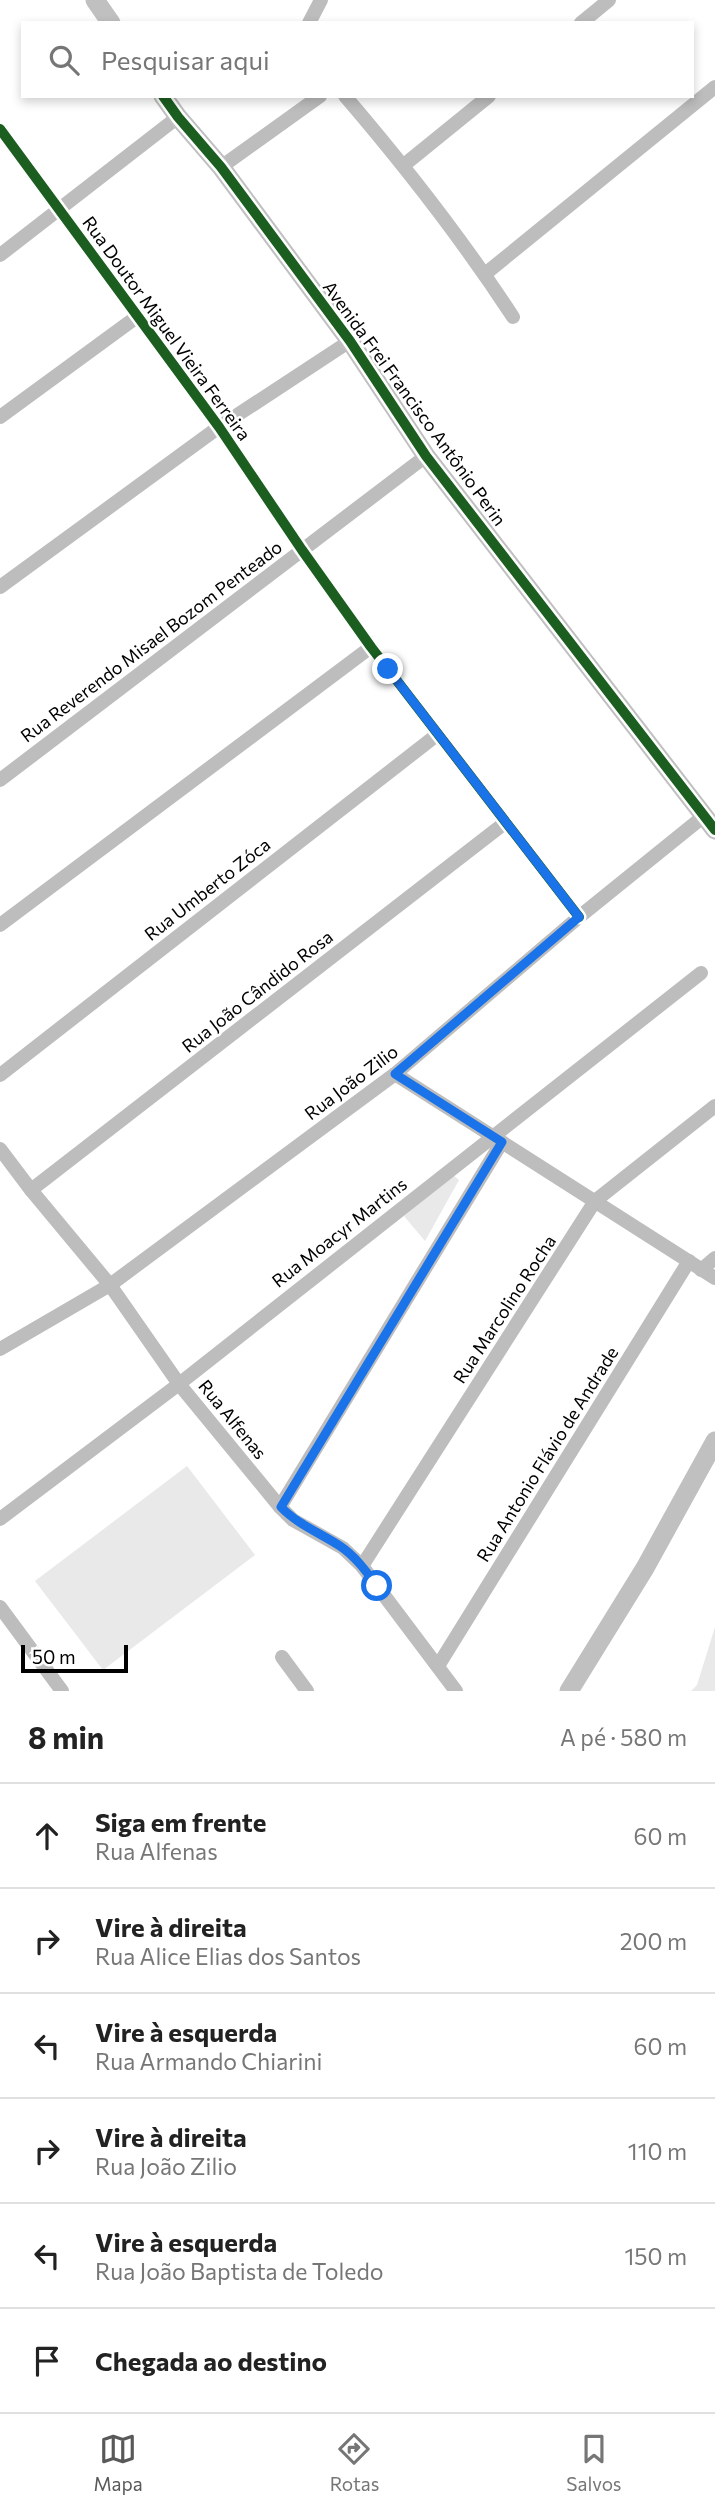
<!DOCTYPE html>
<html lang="pt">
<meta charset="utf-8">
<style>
:root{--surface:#fff;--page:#f2f2f2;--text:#222;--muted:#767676;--line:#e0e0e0;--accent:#595959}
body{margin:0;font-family:Commissioner,sans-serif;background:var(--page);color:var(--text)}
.scale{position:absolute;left:21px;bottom:18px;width:107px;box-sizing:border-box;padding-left:7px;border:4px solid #000;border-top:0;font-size:19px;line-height:24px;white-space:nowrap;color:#000;-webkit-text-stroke:5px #fff;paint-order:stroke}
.stop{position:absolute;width:21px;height:21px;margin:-16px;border:5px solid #1a73e8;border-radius:50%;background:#fff}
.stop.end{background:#1a73e8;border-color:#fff;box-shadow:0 2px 7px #0008}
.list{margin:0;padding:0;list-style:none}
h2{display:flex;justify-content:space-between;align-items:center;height:91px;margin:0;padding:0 28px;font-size:30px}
h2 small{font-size:23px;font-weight:400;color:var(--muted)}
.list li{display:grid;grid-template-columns:46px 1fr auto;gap:21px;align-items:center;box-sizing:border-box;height:105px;padding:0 28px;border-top:2px solid var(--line)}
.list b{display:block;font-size:26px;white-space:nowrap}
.list p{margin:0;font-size:23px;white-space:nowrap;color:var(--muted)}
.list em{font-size:23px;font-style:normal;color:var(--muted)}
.icon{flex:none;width:38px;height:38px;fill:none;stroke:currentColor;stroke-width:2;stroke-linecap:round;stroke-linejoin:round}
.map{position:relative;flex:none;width:715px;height:1691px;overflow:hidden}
.search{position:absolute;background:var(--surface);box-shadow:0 4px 10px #0003;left:21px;right:21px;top:21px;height:77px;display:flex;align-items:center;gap:18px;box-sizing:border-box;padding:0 24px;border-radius:0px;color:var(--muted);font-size:26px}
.sheet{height:721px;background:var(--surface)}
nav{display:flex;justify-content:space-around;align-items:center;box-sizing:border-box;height:98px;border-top:2px solid var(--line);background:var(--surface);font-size:19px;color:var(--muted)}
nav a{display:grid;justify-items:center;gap:4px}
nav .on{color:var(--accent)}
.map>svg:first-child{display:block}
</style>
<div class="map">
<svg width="715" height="1691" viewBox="0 0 715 1691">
<rect width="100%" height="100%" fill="#fff"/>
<g fill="#e9e9e9">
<path d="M453,1175L459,1180L425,1241L404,1216Z"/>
<path d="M187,1466L255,1555L103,1670L35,1581Z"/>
<path d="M715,1627V1691H691L697,1685Z"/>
</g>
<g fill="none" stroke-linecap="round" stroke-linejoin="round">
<g stroke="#bdbdbd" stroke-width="14">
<path d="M309,23L321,0"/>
<path d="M581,23L609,0"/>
<path d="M345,96C405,166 462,239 513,317"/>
<path d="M0,129L219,427L302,550L371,647L579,917"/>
<path d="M404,165L489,96"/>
<path d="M221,167L320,96"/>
<path d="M0,255L178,117"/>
<path d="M485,274L715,87"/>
<path d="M0,417L138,316"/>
<path d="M0,587L219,427L350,341"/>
<path d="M0,780L426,456"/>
<path d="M0,925L371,647"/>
<path d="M395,1074L715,1278"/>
<path d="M0,1075L438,734"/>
<path d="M0,1149L31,1190L110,1285L179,1384L280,1507L293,1520L343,1548L362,1566L456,1691"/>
<path d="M31,1190L506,822"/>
<path d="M701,1270L715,1258"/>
<path d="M0,1349L110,1285L395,1074L579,917L704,816"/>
<path d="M280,1507L502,1142"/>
<path d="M0,1519L179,1384L701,973"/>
<path d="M362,1566L595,1201L715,1106"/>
<path d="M0,1607L62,1691"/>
<path d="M282,1657L307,1691"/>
<path d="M438,1666L689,1261"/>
</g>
<g stroke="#c0c0c0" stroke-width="19">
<path d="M95,0L111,23"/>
<path d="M163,96L178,117L221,167L350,341L426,456L715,830"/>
<path d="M569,1691L645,1568L715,1441"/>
</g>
<defs>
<g id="cycleway">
<path d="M163,96L178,117L221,167L350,341L426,456L715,830"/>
<path d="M0,129L219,427L302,550L371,647L579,917"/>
</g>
</defs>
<use href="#cycleway" stroke="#fff" stroke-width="15"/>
<use href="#cycleway" stroke="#1b5e20" stroke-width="10"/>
</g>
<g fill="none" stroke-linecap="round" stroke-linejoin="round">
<path stroke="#1a73e8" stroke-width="9" d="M377,1586C366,1571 355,1556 340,1546C320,1533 297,1524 281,1507L502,1142L395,1074L579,917L388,669"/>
</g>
<g text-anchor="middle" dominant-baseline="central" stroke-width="5" stroke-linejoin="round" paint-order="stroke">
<g font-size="18" fill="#000" stroke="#fff">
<text transform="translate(167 328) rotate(54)">Rua Doutor Miguel Vieira Ferreira</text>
<text transform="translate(415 403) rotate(54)">Avenida Frei Francisco Antônio Perin</text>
<text transform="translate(151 641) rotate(-37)">Rua Reverendo Misael Bozom Penteado</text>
<text transform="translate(207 889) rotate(-38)">Rua Umberto Zóca</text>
<text transform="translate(257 991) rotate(-38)">Rua João Cândido Rosa</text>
<text transform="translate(351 1082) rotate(-37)">Rua João Zilio</text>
<text transform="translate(339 1232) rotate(-38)">Rua Moacyr Martins</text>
<text transform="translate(504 1309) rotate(-57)">Rua Marcolino Rocha</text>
<text transform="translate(233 1419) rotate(51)">Rua Alfenas</text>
<text transform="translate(547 1454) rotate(-58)">Rua Antonio Flávio de Andrade</text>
</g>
</g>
</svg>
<div class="scale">50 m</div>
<div class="stop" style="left:377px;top:1586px"></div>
<div class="stop end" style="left:388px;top:669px"></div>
<div class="search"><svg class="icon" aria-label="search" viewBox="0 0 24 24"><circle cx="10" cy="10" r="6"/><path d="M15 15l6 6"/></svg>Pesquisar aqui</div>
</div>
<section class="sheet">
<h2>8 min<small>A pé · 580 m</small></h2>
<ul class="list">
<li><svg class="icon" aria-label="ahead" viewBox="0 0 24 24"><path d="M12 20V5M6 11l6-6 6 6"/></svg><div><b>Siga em frente</b><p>Rua Alfenas</p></div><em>60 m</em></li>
<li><svg class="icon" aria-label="right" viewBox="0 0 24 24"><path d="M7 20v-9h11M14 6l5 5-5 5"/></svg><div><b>Vire à direita</b><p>Rua Alice Elias dos Santos</p></div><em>200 m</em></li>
<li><svg class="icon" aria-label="left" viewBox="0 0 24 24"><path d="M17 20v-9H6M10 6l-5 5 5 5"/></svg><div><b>Vire à esquerda</b><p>Rua Armando Chiarini</p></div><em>60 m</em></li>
<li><svg class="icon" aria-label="right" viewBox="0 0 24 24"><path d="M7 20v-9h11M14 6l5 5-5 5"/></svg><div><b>Vire à direita</b><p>Rua João Zilio</p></div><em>110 m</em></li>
<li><svg class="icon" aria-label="left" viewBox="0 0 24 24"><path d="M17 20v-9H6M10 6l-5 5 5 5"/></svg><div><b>Vire à esquerda</b><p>Rua João Baptista de Toledo</p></div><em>150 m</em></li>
<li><svg class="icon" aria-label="arrive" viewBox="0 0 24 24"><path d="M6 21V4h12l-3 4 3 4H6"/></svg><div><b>Chegada ao destino</b></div></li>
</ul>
</section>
<nav>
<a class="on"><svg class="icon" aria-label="map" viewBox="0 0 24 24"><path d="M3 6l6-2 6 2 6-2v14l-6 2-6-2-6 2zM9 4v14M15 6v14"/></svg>Mapa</a>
<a><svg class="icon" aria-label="directions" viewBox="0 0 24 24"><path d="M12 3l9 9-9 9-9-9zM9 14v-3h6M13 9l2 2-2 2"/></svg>Rotas</a>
<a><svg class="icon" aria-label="saved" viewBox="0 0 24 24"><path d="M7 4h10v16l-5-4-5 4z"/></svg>Salvos</a>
</nav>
